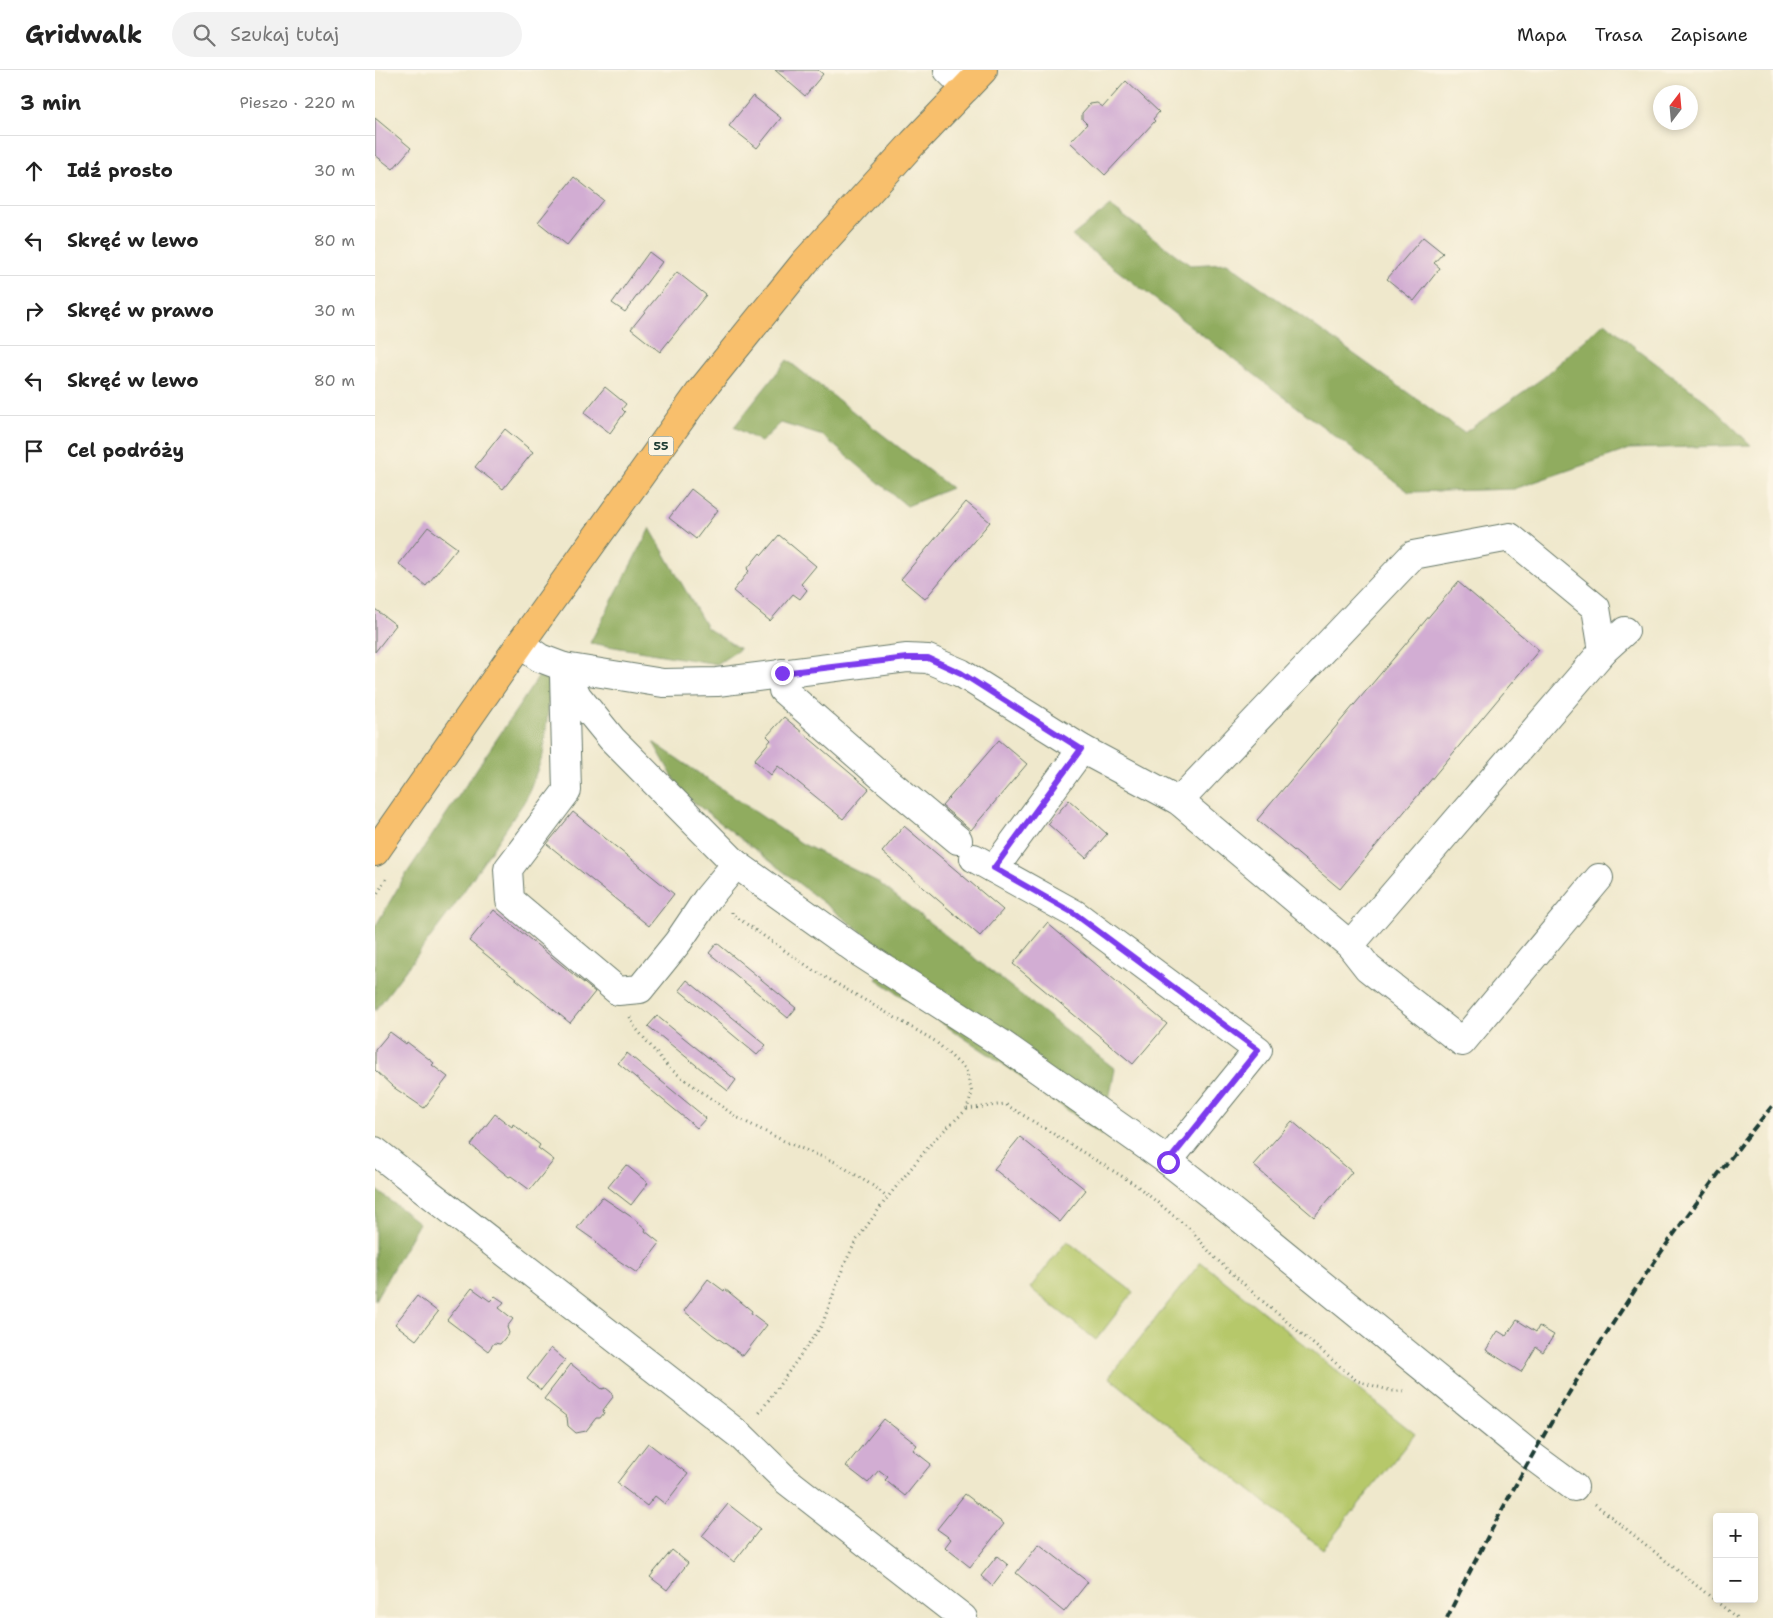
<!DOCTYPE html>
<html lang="pl">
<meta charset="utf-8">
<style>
:root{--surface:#fff;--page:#f2f2f2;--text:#222;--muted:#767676;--line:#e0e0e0}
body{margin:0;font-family:"Shantell Sans",sans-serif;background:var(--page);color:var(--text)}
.controls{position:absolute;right:15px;bottom:15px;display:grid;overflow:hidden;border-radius:5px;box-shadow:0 2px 8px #0003}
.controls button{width:45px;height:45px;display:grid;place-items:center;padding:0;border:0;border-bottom:1px solid var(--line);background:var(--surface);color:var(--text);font:25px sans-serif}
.compass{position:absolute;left:1278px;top:15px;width:45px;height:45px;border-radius:50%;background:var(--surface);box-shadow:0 2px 8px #0003;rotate:16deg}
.stop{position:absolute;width:15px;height:15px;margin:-11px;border:4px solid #7c3aed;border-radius:50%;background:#fff}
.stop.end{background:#7c3aed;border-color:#fff;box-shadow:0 1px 5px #0008}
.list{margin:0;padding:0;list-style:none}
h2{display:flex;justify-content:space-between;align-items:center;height:65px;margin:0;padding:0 20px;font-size:21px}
h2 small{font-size:16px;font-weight:400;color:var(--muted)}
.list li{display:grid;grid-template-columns:32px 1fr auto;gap:15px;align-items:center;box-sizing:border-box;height:70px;padding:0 20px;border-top:1px solid var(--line)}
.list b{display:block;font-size:19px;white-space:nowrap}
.list em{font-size:16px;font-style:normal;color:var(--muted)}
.icon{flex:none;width:28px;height:28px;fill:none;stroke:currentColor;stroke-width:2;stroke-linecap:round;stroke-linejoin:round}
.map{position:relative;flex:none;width:1398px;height:1548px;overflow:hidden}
header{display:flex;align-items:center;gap:30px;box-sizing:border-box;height:70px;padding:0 25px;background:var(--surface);border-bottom:1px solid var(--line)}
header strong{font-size:24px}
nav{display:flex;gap:28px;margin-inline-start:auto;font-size:18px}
.search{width:350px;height:45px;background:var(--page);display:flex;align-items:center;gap:12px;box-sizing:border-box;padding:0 18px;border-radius:28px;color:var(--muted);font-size:19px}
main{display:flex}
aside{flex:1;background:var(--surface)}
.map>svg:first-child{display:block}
</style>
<header>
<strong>Gridwalk</strong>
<div class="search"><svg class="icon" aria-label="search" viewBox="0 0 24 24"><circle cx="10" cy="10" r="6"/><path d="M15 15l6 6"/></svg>Szukaj tutaj</div>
<nav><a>Mapa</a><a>Trasa</a><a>Zapisane</a></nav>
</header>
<main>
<aside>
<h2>3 min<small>Pieszo · 220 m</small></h2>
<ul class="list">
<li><svg class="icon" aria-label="ahead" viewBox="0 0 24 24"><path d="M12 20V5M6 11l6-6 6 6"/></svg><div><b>Idź prosto</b></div><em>30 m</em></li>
<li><svg class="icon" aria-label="left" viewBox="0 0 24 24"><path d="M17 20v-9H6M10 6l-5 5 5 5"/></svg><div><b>Skręć w lewo</b></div><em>80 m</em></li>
<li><svg class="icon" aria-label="right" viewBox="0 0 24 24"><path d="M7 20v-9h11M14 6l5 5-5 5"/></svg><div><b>Skręć w prawo</b></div><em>30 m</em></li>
<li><svg class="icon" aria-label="left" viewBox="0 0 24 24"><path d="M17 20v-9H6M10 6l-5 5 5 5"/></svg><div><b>Skręć w lewo</b></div><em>80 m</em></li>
<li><svg class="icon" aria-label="arrive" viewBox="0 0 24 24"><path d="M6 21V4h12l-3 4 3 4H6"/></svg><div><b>Cel podróży</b></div></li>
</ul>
</aside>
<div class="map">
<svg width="1398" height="1548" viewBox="0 0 1398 1548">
<rect width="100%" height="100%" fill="#fcf5e5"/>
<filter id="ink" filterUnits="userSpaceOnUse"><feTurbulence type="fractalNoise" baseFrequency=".02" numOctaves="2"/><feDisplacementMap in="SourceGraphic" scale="10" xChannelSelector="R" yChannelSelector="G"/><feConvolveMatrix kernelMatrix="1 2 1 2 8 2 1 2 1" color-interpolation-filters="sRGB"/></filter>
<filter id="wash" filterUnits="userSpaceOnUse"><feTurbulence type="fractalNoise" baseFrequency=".0096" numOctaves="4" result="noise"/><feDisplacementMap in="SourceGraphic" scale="20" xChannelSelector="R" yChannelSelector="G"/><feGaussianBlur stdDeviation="1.12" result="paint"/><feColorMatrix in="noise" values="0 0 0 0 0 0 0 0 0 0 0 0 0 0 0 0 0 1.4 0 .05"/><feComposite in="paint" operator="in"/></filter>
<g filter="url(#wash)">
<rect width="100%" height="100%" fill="#efe8cc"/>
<g fill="#b6c86b" stroke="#6a8250">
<path d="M692,1171L758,1222L721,1270L655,1218Z"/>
<path d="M826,1192L1040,1364L948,1479L734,1307Z"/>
</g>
<g fill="#90ac5f" stroke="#58744a">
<path d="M735,136L815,195L852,193L1089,363L1168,308L1230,252L1262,279L1332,332L1376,375L1255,379L1139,419L1034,422L697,166Z"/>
<path d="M412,290L576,418L532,436L448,366L406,353L386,372L359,357Z"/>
<path d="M275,458L332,558L365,579L342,594L215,573Z"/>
<path d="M166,603L176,615L168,685L151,729L76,840L0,941V857L28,809Z"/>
<path d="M278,672L426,773L503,812L740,999L727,1065L640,1002L501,909L520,888L307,723Z"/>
<path d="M0,1119L44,1153L0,1230Z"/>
</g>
<g id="blocks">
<g fill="#d2add3">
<path d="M400,0H443L448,4L430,26Z"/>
<path d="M751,11L784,42L778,49L780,51L730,105L695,72L712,54L707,49V43L715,34L722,33L728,37Z"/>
<path d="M378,26L406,48L382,78L354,56Z"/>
<path d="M0,48L36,78L18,99L0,85Z"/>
<path d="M199,107L228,130L192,175L163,152Z"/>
<path d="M1048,167L1068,183L1059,193L1065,198L1039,231L1012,209Z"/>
<path d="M274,182L287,192L250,242L237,233Z"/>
<path d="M302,202L331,225L285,282L256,259Z"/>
<path d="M230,317L251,334L247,339L250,342L235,363L209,343Z"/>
<path d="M130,359L158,382L128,419L100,397Z"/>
<path d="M316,419L343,440L321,469L294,448Z"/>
<path d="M591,432L615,452L550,529L526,509Z"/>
<path d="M53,457L82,478L51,516L24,494Z"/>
<path d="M404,465L441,496L426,514L432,520L425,529L418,524L395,551L358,521L374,501L372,499L385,483L387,485Z"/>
<path d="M1083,512L1164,580L965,819L882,750Z"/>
<path d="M0,539L21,555L0,582Z"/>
<path d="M409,647L494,719L468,749L403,696L396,705L379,690L396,670L392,666Z"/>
<path d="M624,670L652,694L596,760L567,736Z"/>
<path d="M694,730L732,764L711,788L673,754Z"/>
<path d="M198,742L299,824L274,856L172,774Z"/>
<path d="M529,756L628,840L605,866L507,782Z"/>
<path d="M119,840L220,922L195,953L94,871Z"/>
<path d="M672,853L792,954L758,994L638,894Z"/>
<path d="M342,873L421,938L413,948L334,883Z"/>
<path d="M312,910L391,975L382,985L304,920Z"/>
<path d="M282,946L361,1010L353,1021L273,956Z"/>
<path d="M15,962L31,974L32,972L45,982L59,993L57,995L73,1007L49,1038L18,1017L0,1000V980Z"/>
<path d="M252,983L331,1048L322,1058L243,993Z"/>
<path d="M120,1044L137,1057L138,1054L165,1075L163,1078L179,1090L155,1120L136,1106L134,1107L124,1099L96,1075Z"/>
<path d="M917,1051L977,1102L939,1147L878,1095Z"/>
<path d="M645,1067L711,1120L685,1152L619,1099Z"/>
<path d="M251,1095L273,1113L256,1135L233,1117Z"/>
<path d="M227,1127L258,1148L271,1159L270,1161L285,1173L262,1203L231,1182L221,1173L222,1172L202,1158Z"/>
<path d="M333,1209L349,1221L350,1219L377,1241L376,1243L392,1255L368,1286L337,1264L309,1241Z"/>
<path d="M97,1218L115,1231L120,1226L129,1232L124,1238L138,1249L132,1257L134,1263L125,1274L119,1273L113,1281L72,1250Z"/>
<path d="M42,1226L63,1242L41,1270L20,1254Z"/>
<path d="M1142,1250L1161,1262L1164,1256L1179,1265L1168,1282L1161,1277L1146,1302L1111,1280L1123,1261L1131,1266Z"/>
<path d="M176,1278L190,1290L166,1320L152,1309Z"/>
<path d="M196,1294L227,1319L231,1318L236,1322L238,1327L228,1340L229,1343L225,1348H221L211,1361L201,1363L193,1356L192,1347L169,1329Z"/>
<path d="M509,1349L542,1375L538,1380L556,1394L530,1426L510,1410L513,1407L504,1400L493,1413L471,1396Z"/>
<path d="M273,1373L313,1404L290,1434L280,1426L272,1436L242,1413Z"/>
<path d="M590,1424L629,1454L595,1497L571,1478L570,1477L576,1469L562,1459Z"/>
<path d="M353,1434L385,1459L359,1492L327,1466Z"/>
<path d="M664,1474L713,1512L689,1542L641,1503Z"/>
<path d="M297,1480L313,1493L292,1520L275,1507Z"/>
<path d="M622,1486L633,1495L617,1516L606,1506Z"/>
</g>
</g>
</g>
<g filter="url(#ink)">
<use href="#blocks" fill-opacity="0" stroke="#687969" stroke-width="1"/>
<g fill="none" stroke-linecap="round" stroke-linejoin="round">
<defs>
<g id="minor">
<path d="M573,0L591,18"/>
<path d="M145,574L165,588L189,597L288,613L342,612L532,588L553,589L586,603L707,679L804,731L975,875L993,898L1087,972L1224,808"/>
<path d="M189,597L202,626L237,669L361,794L487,884L624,972L793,1091L859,1143L1157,1386L1199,1417"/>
<path d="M407,603L408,620L504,704L583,770"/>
<path d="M189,606L192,721L133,799L135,830L243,921L265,919L303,872L332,829L361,794"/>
<path d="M804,731L1038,485L1135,467L1221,538L1228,581"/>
<path d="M599,788L700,844L883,980L793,1091"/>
<path d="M619,799L707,679"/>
<path d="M975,875L1228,581L1250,561"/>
<path d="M0,1081L367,1367L412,1411L588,1548"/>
</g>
<path id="major" d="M0,782L145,574L325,322L430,192L538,73L608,0"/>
</defs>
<use href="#minor" stroke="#687969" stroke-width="30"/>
<use href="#major" stroke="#687969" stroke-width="30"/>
<g stroke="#687969" stroke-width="3" stroke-dasharray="1 4" stroke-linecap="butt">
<path d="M0,827L12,808"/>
<path d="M357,842V844L438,900L560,971L591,1000L597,1023L592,1039L559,1070L512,1128L481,1171L469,1195L447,1255L383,1345"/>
<path d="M255,947L259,956L294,998L363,1048L413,1073L460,1092L503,1119L512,1128"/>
<path d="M592,1039L630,1034L761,1115L815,1159L838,1186L884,1228L982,1311L1017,1321H1031"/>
<path d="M1220,1434L1362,1548"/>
</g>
<use href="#minor" stroke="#fff" stroke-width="28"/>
<use href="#major" stroke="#f8bf6c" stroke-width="28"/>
<path stroke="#1f3d34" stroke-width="4" stroke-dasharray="8 4" stroke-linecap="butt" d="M1072,1548C1160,1365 1269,1192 1398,1035"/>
</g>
</g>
<g fill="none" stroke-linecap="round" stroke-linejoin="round" filter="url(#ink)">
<path stroke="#7c3aed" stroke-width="6" d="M407,603L532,588H553L586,603L706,679L619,798L700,844L883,980L793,1092"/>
</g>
<g text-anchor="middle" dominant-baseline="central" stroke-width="5" stroke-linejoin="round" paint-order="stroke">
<rect fill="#fcf5e5" stroke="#617469" stroke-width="1" x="273.5" y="366.5" width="25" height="19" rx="4"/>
<g font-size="12" font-weight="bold" fill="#1f3d34">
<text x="286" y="376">55</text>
</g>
</g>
</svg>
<div class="controls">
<button>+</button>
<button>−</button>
</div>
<svg class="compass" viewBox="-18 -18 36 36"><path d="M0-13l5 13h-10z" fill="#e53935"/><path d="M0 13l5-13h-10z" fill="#767676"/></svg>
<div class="stop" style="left:793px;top:1092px"></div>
<div class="stop end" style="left:407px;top:603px"></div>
</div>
</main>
